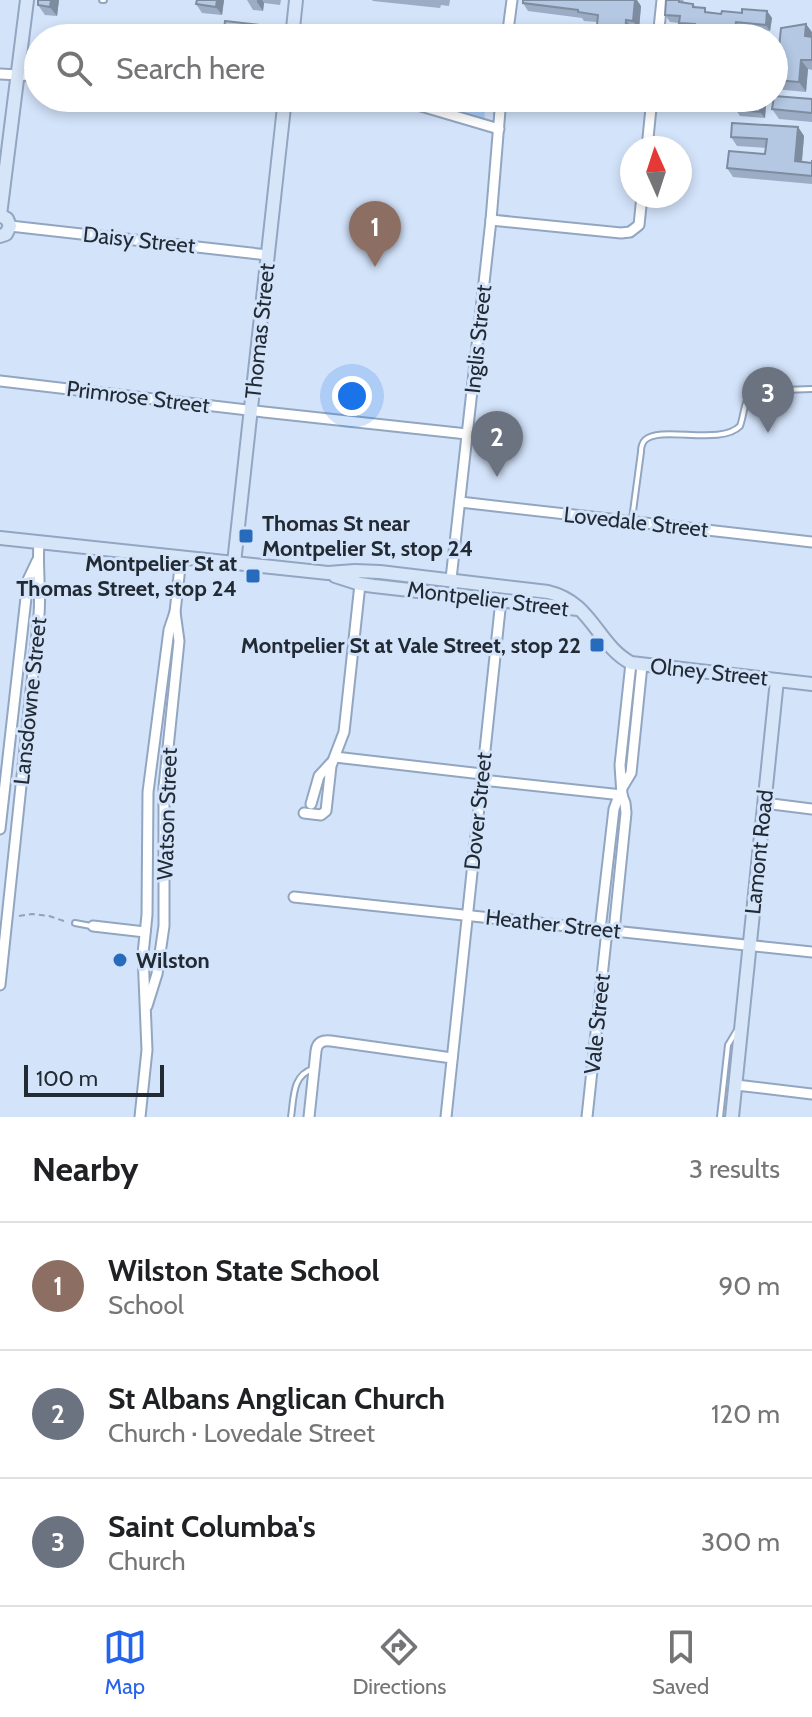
<!DOCTYPE html>
<meta charset="utf-8">
<style>
:root{--surface:#fff;--page:#f2f2f2;--text:#202124;--muted:#757577;--line:#e0e0e0;--accent:#2563eb}
body{margin:0;font-family:Cabin,sans-serif;background:var(--page);color:var(--text)}
.compass{position:absolute;left:620px;top:136px;width:72px;height:72px;border-radius:50%;background:var(--surface);box-shadow:0 4px 12px #0003;rotate:357deg}
.scale{position:absolute;left:24px;bottom:20px;width:140px;box-sizing:border-box;padding-left:8px;border:4px solid #222a34;border-top:0;font-size:22px;line-height:28px;white-space:nowrap;color:#222a34;-webkit-text-stroke:6px #d3e3fa;paint-order:stroke}
.you{position:absolute;left:352px;top:396px;width:28px;height:28px;margin:-20px;border:6px solid #fff;border-radius:50%;background:#1a73e8;box-shadow:0 0 0 12px #1a73e833}
.badge{display:grid;place-items:center;width:52px;height:52px;border-radius:50%;background:var(--accent);color:#fff;font-size:26px;font-weight:700}
.pin{position:absolute;translate:-50% -66px;filter:drop-shadow(0 2px 4px #0008)}
.pin::after{content:'';position:absolute;top:42px;width:28px;height:24px;background:inherit;clip-path:polygon(0 0,100% 0,50% 100%)}
.list{margin:0;padding:0;list-style:none}
h2{display:flex;justify-content:space-between;align-items:center;height:104px;margin:0;padding:0 32px;font-size:34px}
h2 small{font-size:26px;font-weight:400;color:var(--muted)}
.list li{display:grid;grid-template-columns:52px 1fr auto;gap:24px;align-items:center;box-sizing:border-box;height:128px;padding:0 32px;border-top:2px solid var(--line)}
.list b{display:block;font-size:30px;white-space:nowrap}
.list p{margin:0;font-size:26px;white-space:nowrap;color:var(--muted)}
.list em{font-size:26px;font-style:normal;color:var(--muted)}
.icon{flex:none;width:44px;height:44px;fill:none;stroke:currentColor;stroke-width:2;stroke-linecap:round;stroke-linejoin:round}
.map{position:relative;flex:none;width:812px;height:1117px;overflow:hidden}
.search{position:absolute;background:var(--surface);box-shadow:0 4px 12px #0003;left:24px;right:24px;top:24px;height:88px;display:flex;align-items:center;gap:20px;box-sizing:border-box;padding:0 28px;border-radius:44px;color:var(--muted);font-size:30px}
.sheet{height:488px;background:var(--surface)}
nav{display:flex;justify-content:space-around;align-items:center;box-sizing:border-box;height:112px;border-top:2px solid var(--line);background:var(--surface);font-size:22px;color:var(--muted)}
nav a{display:grid;justify-items:center;gap:4px}
nav .on{color:var(--accent)}
.map>svg:first-child{display:block}
</style>
<div class="map">
<svg width="812" height="1117" viewBox="0 0 812 1117">
<defs>
<pattern id="park-crowns" width="20" height="18" patternUnits="userSpaceOnUse" patternTransform="scale(2)"><rect width="20" height="18" fill="#abcdfb"/><path d="M2 6a3 3 0 1 1 6 0M12 15a3 3 0 1 1 6 0" fill="none" stroke="#93b0d8"/></pattern>
</defs>
<rect width="100%" height="100%" fill="#d3e3fa"/>
<path fill="url(#park-crowns)" d="M426,98H486L484,119L428,102Z"/>
<g fill="none" stroke-linecap="round" stroke-linejoin="round">
<defs>
<g id="lane">
<path d="M102,0H104"/>
<path d="M632,519L641,452C641,449 642,443 645,440C660,425 721,446 740,426C745,413 743,395 758,391L812,389"/>
<path d="M75,923L91,926"/>
<path d="M291,1117C294,1098 292,1075 313,1069"/>
<path d="M720,1117L728,1045L737,1030"/>
</g>
<g id="street">
<path d="M507,38L512,0"/>
<path d="M658,38L662,0"/>
<path d="M0,74L38,76"/>
<path d="M229,98L291,104L386,101L414,104L499,129"/>
<path d="M647,148L652,98"/>
<path d="M491,220L621,233L630,232L639,225L642,196"/>
<path d="M10,226L268,255"/>
<path d="M0,381L264,412L467,434"/>
<path d="M460,502L812,542"/>
<path d="M451,579L491,220L501,98"/>
<path d="M335,757L482,774"/>
<path d="M482,780L622,795"/>
<path d="M622,788L631,773L642,665"/>
<path d="M764,803L812,809"/>
<path d="M311,804L319,776L331,763"/>
<path d="M304,813L321,815L326,811L331,766L344,732L360,584"/>
<path d="M0,829L28,580L37,561"/>
<path d="M294,897L812,952"/>
<path d="M93,926L145,932"/>
<path d="M600,930L614,809L617,801L622,795"/>
<path d="M614,931L626,813L625,803L622,795L620,765L631,663"/>
<path d="M0,985L39,615C41,591 37,567 39,542"/>
<path d="M147,1006L157,974L164,926V787L179,641L175,612"/>
<path d="M736,1085L812,1094"/>
<path d="M140,1117L147,1050L143,954L147,915L148,792L169,630L175,612L181,558"/>
<path d="M309,1117L316,1051C317,1042 323,1040 331,1041L452,1058"/>
<path d="M446,1117L501,600"/>
<path d="M587,1117L607,930"/>
</g>
<g id="secondary">
<path d="M292,38L296,0"/>
<path d="M0,215L27,0"/>
<path d="M0,215L7,219L10,226L6,234L0,236"/>
<path d="M0,538L328,573L355,571L380,572L548,592C592,602 597,645 631,663L812,684"/>
<path d="M234,563L285,98"/>
<path d="M335,576L360,584L374,586L578,609"/>
<path d="M732,1117L777,680"/>
</g>
</defs>
<use href="#lane" stroke="#92a6c1" stroke-width="8"/>
<use href="#street" stroke="#92a6c1" stroke-width="13"/>
<use href="#secondary" stroke="#92a6c1" stroke-width="16"/>
<path stroke="#94a2b4" stroke-width="2" stroke-dasharray="6 4" stroke-linecap="butt" d="M19,916L32,914L49,916L67,922"/>
<use href="#lane" stroke="#fff" stroke-width="4"/>
<use href="#street" stroke="#fff" stroke-width="9"/>
<use href="#secondary" stroke="#d7e5f8" stroke-width="12"/>
</g>
<g fill="#9bacc4">
<path d="M38,0H59L57,16L45,15L38,5Z"/>
<path d="M197,0H224L222,15L202,13L196,4Z"/>
<path d="M247,0H281L280,5L264,3L263,11L253,10Z"/>
<path d="M372,0H450L449,6L441,5L440,8L373,1Z"/>
<path d="M666,0H683L684,2L693,4L696,7L708,13L721,14L767,11L772,18L770,31L740,29L739,38L698,37L694,30L684,29L679,23L670,22L665,15Z"/>
<path d="M523,3L641,6L639,29H632L631,38H610L608,33H603L597,25V22L584,21L582,18L528,11Z"/>
<path d="M812,32V70L808,69L806,92L774,89V67H777Z"/>
<path d="M761,99L766,105L765,118L740,116L736,110Z"/>
<path d="M812,99V122L779,119L772,109Z"/>
<path d="M798,127L804,136L802,162L812,163V160V184L733,177L727,168L765,154L766,148L737,146L731,137Z"/>
</g>
<g fill="#7e8ca0">
<path d="M51,0H59L57,16L50,7Z"/>
<path d="M217,0H224L222,15L216,7Z"/>
<path d="M257,0H262L264,3L263,11L257,2Z"/>
<path d="M635,0H637L641,6L639,29L633,21Z"/>
<path d="M767,11L772,18L770,31L766,25Z"/>
<path d="M626,20L632,29L631,38L625,37Z"/>
<path d="M736,22L740,29L739,38H738L734,33Z"/>
<path d="M806,24L812,32V46L805,36Z"/>
<path d="M268,26L276,38H266Z"/>
<path d="M801,60L808,69L806,92L799,82Z"/>
<path d="M761,99L766,105L765,118L760,112Z"/>
<path d="M798,127L804,136L801,170L795,161Z"/>
</g>
<g fill="#b4c8e4" stroke="#7e8ca0" stroke-width="2">
<path d="M38,0H51L50,7L38,5Z"/>
<path d="M197,0H217L216,7L196,4Z"/>
<path d="M523,0H635L633,21L626,20L625,37L608,36L609,26L597,25L598,15L578,12V10L523,3Z"/>
<path d="M666,0H679V2L693,4V7L705,8V12L721,14L722,11L742,13V9L767,11L766,25L736,22L734,33L694,31L695,24L679,23L680,16L665,15Z"/>
<path d="M225,21L268,26L266,38H223Z"/>
<path d="M806,24L805,36L812,37V60H801L799,82L774,80V67H777L781,28Z"/>
<path d="M774,96L812,99V113L772,109Z"/>
<path d="M736,98L761,99L760,112L736,110Z"/>
<path d="M732,123L798,127L795,161L812,163V160V176L727,168L729,151L765,154L767,139L731,137Z"/>
</g>
<g fill="#286abb" stroke="#d3e3fa" stroke-width="3">
<rect x="238" y="528" width="16" height="16" rx="4"/>
<rect x="245" y="568" width="16" height="16" rx="4"/>
<rect x="589" y="637" width="16" height="16" rx="4"/>
<circle cx="120" cy="960" r="8"/>
</g>
<g text-anchor="middle" dominant-baseline="central" stroke-width="6" stroke-linejoin="round" paint-order="stroke">
<g font-size="22" fill="#222a34" stroke="#d3e3fa">
<text transform="translate(139 240) rotate(6)">Daisy Street</text>
<text transform="translate(260 331) rotate(-84)">Thomas Street</text>
<text transform="translate(478 339) rotate(-84)">Inglis Street</text>
<text transform="translate(138 397) rotate(7)">Primrose Street</text>
<text transform="translate(636 522) rotate(6)">Lovedale Street</text>
<text transform="translate(488 599) rotate(7)">Montpelier Street</text>
<text transform="translate(709 672) rotate(6)">Olney Street</text>
<text transform="translate(30 701) rotate(-84)">Lansdowne Street</text>
<text transform="translate(478 811) rotate(-84)">Dover Street</text>
<text transform="translate(167 814) rotate(-88)">Watson Street</text>
<text transform="translate(759 852) rotate(-84)">Lamont Road</text>
<text transform="translate(553 924) rotate(6)">Heather Street</text>
<text transform="translate(597 1024) rotate(-84)">Vale Street</text>
</g>
<g font-size="22" font-weight="bold" fill="#222a34" stroke="#d3e3fa" text-anchor="start">
<text x="262" y="523">Thomas St near<tspan x="262" dy="25">Montpelier St, stop 24</tspan></text>
<text x="237" y="563" text-anchor="end">Montpelier St at<tspan x="237" dy="25">Thomas Street, stop 24</tspan></text>
<text x="581" y="645" text-anchor="end">Montpelier St at Vale Street, stop 22</text>
<text x="136" y="960">Wilston</text>
</g>
</g>
</svg>
<svg class="compass" viewBox="-18 -18 36 36"><path d="M0-13l5 13h-10z" fill="#e53935"/><path d="M0 13l5-13h-10z" fill="#757577"/></svg>
<div class="scale">100 m</div>
<div class="you"></div>
<div class="pin badge" style="left:375px;top:267px;background:#8d6e63">1</div>
<div class="pin badge" style="left:497px;top:477px;background:#6b7280">2</div>
<div class="pin badge" style="left:768px;top:433px;background:#6b7280">3</div>
<div class="search"><svg class="icon" aria-label="search" viewBox="0 0 24 24"><circle cx="10" cy="10" r="6"/><path d="M15 15l6 6"/></svg>Search here</div>
</div>
<section class="sheet">
<h2>Nearby<small>3 results</small></h2>
<ul class="list">
<li><span class="badge" style="background:#8d6e63">1</span><div><b>Wilston State School</b><p>School</p></div><em>90 m</em></li>
<li><span class="badge" style="background:#6b7280">2</span><div><b>St Albans Anglican Church</b><p>Church · Lovedale Street</p></div><em>120 m</em></li>
<li><span class="badge" style="background:#6b7280">3</span><div><b>Saint Columba's</b><p>Church</p></div><em>300 m</em></li>
</ul>
</section>
<nav>
<a class="on"><svg class="icon" aria-label="map" viewBox="0 0 24 24"><path d="M3 6l6-2 6 2 6-2v14l-6 2-6-2-6 2zM9 4v14M15 6v14"/></svg>Map</a>
<a><svg class="icon" aria-label="directions" viewBox="0 0 24 24"><path d="M12 3l9 9-9 9-9-9zM9 14v-3h6M13 9l2 2-2 2"/></svg>Directions</a>
<a><svg class="icon" aria-label="saved" viewBox="0 0 24 24"><path d="M7 4h10v16l-5-4-5 4z"/></svg>Saved</a>
</nav>
